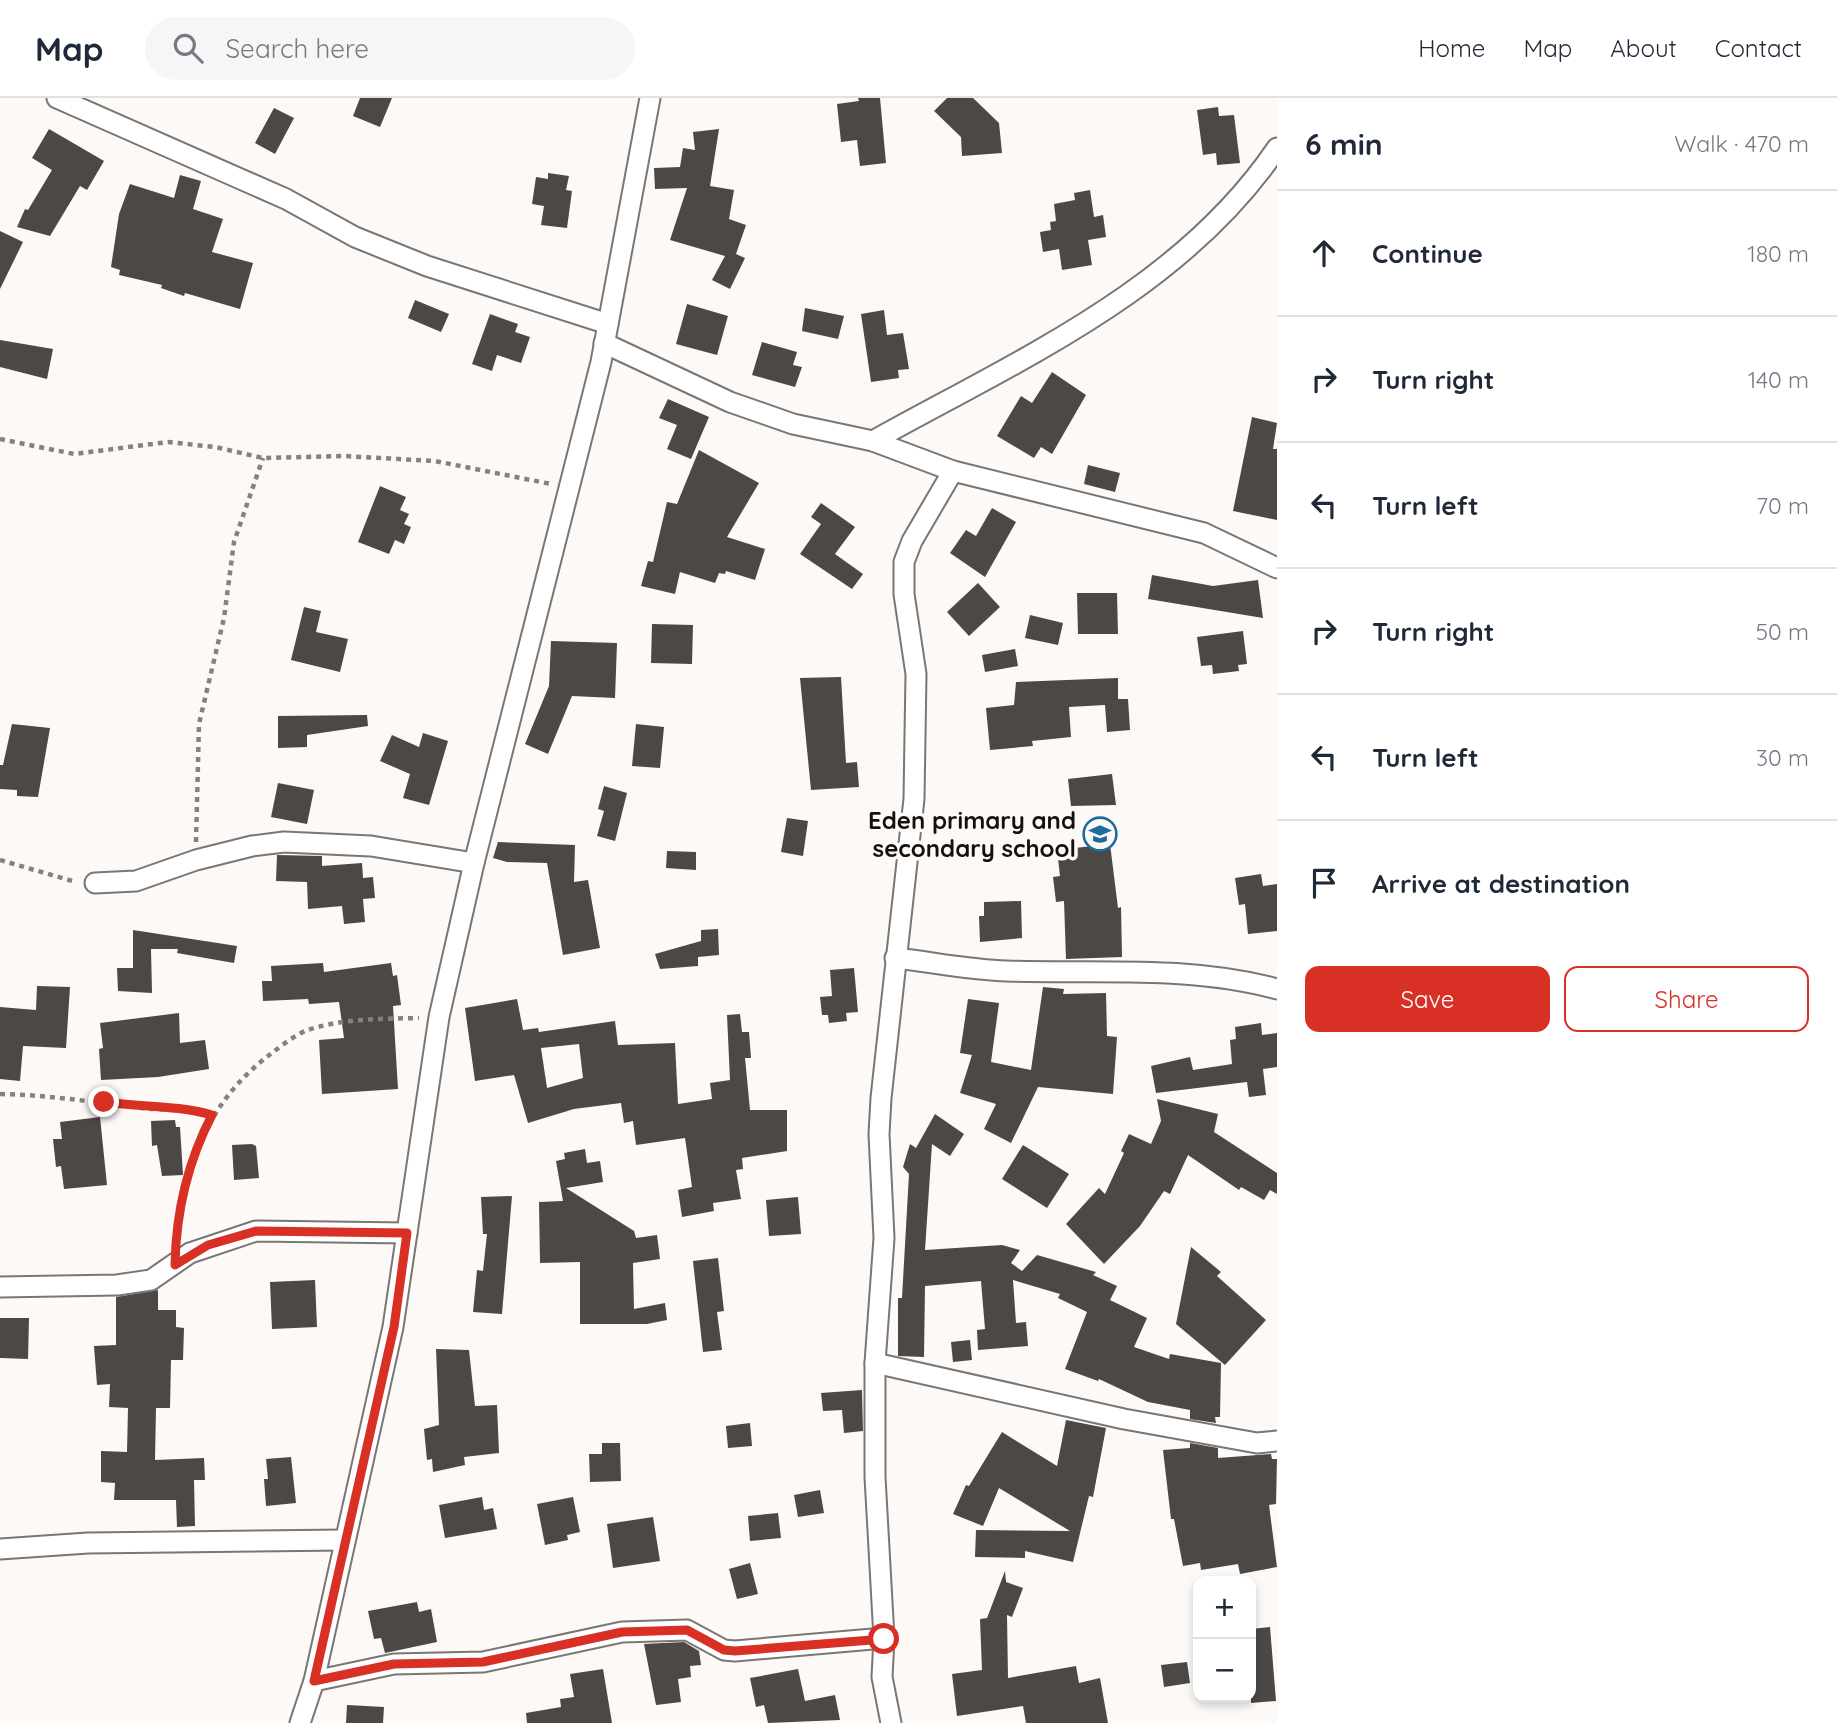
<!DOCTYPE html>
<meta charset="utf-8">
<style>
:root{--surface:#fff;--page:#f6f6f7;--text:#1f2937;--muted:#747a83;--line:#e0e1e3;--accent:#d93025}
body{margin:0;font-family:Quicksand,sans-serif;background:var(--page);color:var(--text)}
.controls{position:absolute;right:21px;bottom:21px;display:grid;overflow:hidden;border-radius:14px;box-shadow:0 4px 10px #0003}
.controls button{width:63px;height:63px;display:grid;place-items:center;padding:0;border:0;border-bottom:2px solid var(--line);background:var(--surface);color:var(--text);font:35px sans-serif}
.stop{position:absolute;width:21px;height:21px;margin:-16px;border:5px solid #d93025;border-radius:50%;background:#fff}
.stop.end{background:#d93025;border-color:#fff;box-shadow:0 2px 7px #0008}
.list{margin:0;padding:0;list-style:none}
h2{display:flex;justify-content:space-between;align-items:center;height:91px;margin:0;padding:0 28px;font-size:30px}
h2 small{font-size:23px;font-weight:400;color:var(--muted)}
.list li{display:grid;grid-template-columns:46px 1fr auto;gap:21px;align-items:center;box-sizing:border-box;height:126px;padding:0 28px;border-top:2px solid var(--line)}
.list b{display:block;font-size:26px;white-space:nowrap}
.list em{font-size:23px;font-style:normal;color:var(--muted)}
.actions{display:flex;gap:14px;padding:21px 28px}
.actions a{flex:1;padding:16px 0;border:2px solid var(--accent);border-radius:14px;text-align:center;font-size:24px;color:var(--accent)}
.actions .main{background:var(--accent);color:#fff}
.icon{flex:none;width:38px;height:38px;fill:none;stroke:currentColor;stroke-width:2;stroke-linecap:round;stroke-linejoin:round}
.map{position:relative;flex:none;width:1277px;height:1625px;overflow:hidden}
header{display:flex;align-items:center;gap:42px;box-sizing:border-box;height:98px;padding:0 35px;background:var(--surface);border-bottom:2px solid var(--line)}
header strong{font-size:33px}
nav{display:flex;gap:38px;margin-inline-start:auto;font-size:24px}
.search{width:490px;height:63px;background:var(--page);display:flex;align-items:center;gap:18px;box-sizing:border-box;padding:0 24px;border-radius:38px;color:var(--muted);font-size:26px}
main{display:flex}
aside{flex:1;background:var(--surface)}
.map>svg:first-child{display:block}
</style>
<header>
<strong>Map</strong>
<div class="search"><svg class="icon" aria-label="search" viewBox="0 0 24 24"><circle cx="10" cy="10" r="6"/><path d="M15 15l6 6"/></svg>Search here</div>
<nav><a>Home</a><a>Map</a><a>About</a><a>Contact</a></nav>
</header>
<main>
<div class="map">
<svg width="1277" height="1625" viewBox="0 0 1277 1625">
<rect width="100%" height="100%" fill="#fdf9f6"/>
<g fill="#4b4845" fill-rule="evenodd">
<path d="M360,0H392L380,29L353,18Z"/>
<path d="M858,0H880L886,65L860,68L857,42L841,44L837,6L859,3Z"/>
<path d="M947,0H973L999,25L1002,55L962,58L961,39L934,13Z"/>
<path d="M1218,9L1219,18L1234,17L1240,65L1217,67L1216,55L1203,57L1197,12Z"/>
<path d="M274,10L294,20L275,56L255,45Z"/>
<path d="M49,31L104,63L87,92L80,88L50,138L17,129L25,111L28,112L52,72L32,60Z"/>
<path d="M719,31L710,88L734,92L729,121L746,127L736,156L745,160L730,191L712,182L725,158L670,142L687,90L655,91L654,70L680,69L683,50L695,52L693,34Z"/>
<path d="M548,75L569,78L566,92L572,93L567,130L541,127L544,108L532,106L536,79L548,81Z"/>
<path d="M180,77L201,83L193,111L223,121L212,154L253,165L240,211L185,195L184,198L161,190L162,187L119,177L120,172L111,169L119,116L130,86L174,100Z"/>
<path d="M1090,92L1094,119L1103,117L1106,139L1088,142L1092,167L1062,172L1059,151L1043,154L1040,134L1051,132L1050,124L1056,123L1054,106L1075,102L1074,95Z"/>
<path d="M0,133L23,144L0,191Z"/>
<path d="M415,202L449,216L441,234L408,220Z"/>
<path d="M687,206L728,218L717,257L676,246Z"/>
<path d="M805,210L844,218L838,241L802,233Z"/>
<path d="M884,212L887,237L903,235L909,271L898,272L899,280L871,284L861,216Z"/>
<path d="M490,216L518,226L515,234L530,239L521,265L497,257L492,273L472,266Z"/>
<path d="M0,242L53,251L47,281L0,269Z"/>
<path d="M762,244L797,254L793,267L802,269L795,289L752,277Z"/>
<path d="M1052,274L1086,297L1052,356L1041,349L1034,360L997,338L1021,298L1032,305Z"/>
<path d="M668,301L709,319L691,361L667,351L677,327L659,320Z"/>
<path d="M1252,319L1277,325L1273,351H1277V422L1233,413Z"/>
<path d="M699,352L759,385L727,439L765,451L755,482L726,473L725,476L719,475L715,485L680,474L675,496L641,488L648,463L653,464L667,404L677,406Z"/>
<path d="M1088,367L1120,375L1115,394L1084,386Z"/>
<path d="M380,388L406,399L400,412L409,416L404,426L411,429L404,446L395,442L389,456L358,444Z"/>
<path d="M821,405L855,429L835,456L863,476L852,491L800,456L821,426L811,419Z"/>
<path d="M992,410L1016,424L985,479L950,455L966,432L976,438Z"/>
<path d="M1152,477L1213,488L1258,482L1263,520L1148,501Z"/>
<path d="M978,485L1000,509L969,538L947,514Z"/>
<path d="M1077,495H1117L1118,536H1078Z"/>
<path d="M304,509L321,513L316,534L348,541L340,574L291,562Z"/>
<path d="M1030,517L1063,525L1058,547L1025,540Z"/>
<path d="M652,526L693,527L692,566L651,565Z"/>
<path d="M1243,533L1247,566L1238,567L1239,573L1213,576L1212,567L1201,568L1197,539Z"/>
<path d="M551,543L617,545L615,600L572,598L548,656L525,646L549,588Z"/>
<path d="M1015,551L1018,568L985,574L982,557Z"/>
<path d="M841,579L846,665L857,664L859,689L811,692L800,580Z"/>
<path d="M1118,580V601H1128L1130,632L1107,634L1105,607L1069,609L1071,639L1032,643L1033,648L990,652L986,610L1014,607L1016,584Z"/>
<path d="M367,617L368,628L307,637V649L278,650V618Z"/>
<path d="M12,626L50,630L38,699L17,698V692L0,691V667H3Z"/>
<path d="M636,626L664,629L660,670L632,668Z"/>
<path d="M423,635L448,643L429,707L403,700L410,676L380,663L392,637L419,649Z"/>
<path d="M1112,676L1116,707L1071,708L1068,681Z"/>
<path d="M278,685L314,692L307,726L271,719Z"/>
<path d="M604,688L627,695L615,743L597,738L604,713L598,711Z"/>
<path d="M787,720L808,723L803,758L781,754Z"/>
<path d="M498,744L575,747L574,784L588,782L600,850L563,857L547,765L507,764L493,760Z"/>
<path d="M1110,746L1118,810L1121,809L1122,859L1066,861L1064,803L1056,804L1053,779L1060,778L1057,752Z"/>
<path d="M667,753L696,754V772L666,770Z"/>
<path d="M277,757L322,758V768L362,765L363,780L373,779L375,800L363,801L365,824L344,826L342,808L308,811L307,784L276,783Z"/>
<path d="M1261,776L1263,788L1277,786V833L1248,836L1245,806L1239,807L1235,780Z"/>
<path d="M1021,803L1022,840L980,844L979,818H984V804Z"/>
<path d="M718,831L719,857L698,859V868L660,871L655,856L701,843V832Z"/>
<path d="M133,832L237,848L234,865L177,855L178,851H151L152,895L118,893L117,870H133Z"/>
<path d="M323,865L324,874L391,865L393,878L397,877L401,907L393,908L398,991L322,996L319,942L344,940L339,904L309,906L308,901L263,903L262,883H272L271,868Z"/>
<path d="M854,870L858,914L846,915L847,923L829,925L828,917H822L820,899L832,898L830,872Z"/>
<path d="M37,888L70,889L66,950L23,948L20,983L0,981V909L36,912Z"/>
<path d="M1043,889L1064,891L1063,896L1106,895L1107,938L1117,939L1113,996L1038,989L1011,1045L984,1031L996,1006L960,995L972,957L960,955L968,901L999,905L991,964L1031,972Z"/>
<path d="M517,901L523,932L538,930L539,934L615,923L618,947L675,945L678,1006L712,1001L710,985L730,982L727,917L740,916L742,934H749L751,960H745L750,1012H787V1053L742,1060L743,1071L736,1072L741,1101L713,1105L714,1113L682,1119L678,1092L692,1089L685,1040L636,1047L633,1023L624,1025L621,1005L574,1011L528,1025L514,977L475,983L465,910ZM579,946L583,980L547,990L541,950Z"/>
<path d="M179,915L180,945L205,942L209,971L158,979L101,982L99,951L103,950L100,925Z"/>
<path d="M1261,925L1262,937L1277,935V969L1263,971L1266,997L1249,999L1247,984L1156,995L1151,968L1190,959L1193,972L1232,966L1230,942L1236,941L1235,929Z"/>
<path d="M1157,1001L1218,1016L1214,1034L1277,1075V1096L1270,1092L1264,1102L1241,1089L1239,1092L1188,1057L1170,1096L1164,1093L1140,1128L1104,1166L1066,1126L1099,1090L1105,1096L1124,1055L1121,1053L1129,1036L1151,1046L1161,1023Z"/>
<path d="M935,1016L964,1036L950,1058L932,1046L925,1152L1002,1147L1020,1152L1011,1165L1022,1173L1037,1157L1096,1174L1093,1177L1117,1188L1110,1202L1147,1220L1134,1249L1169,1261L1170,1256L1221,1265L1220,1319H1215L1216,1325L1190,1321V1312L1148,1304L1099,1281L1098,1283L1065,1271L1087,1214L1058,1200L1060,1196L1013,1182L1016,1225L1026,1224L1028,1248L978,1252L977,1232L985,1231L981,1183L925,1188L924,1259L898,1258V1200H902L909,1076L903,1069L910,1046L916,1050Z"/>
<path d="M100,1019L107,1087L64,1091L61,1068L56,1069L53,1041H62L60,1024Z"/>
<path d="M175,1022L176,1029H180L183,1077L162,1078L157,1047L152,1048L151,1023Z"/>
<path d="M252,1046L256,1048L259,1080L234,1082L232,1047Z"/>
<path d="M1023,1047L1069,1076L1047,1110L1002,1081Z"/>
<path d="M585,1051L587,1065L600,1063L603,1084L566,1090L634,1133L636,1140L657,1137L660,1161L633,1165L634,1211L665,1205L667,1222L647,1226H580V1164L540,1165L539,1104L563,1103L556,1063L565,1061L564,1055Z"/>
<path d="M512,1098L502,1216L473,1214L477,1172L483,1173L487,1136H483L481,1099Z"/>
<path d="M798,1099L801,1136L769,1138L766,1102Z"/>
<path d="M1191,1149L1221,1174L1217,1178L1266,1222L1225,1267L1176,1226Z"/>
<path d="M718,1160L724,1213L717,1214L722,1252L703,1254L693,1163Z"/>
<path d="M315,1182L317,1229L272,1231L270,1184Z"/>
<path d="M158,1192V1212H176V1229L184,1230L183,1262H171L170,1310H156L155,1362L204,1360L205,1382H194L195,1428L177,1429L176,1402H114L115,1385L101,1384V1353L127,1354L128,1310L109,1309L110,1286L97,1287L94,1248L116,1247V1199Z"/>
<path d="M0,1220H29L28,1261L0,1260Z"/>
<path d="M970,1242L972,1262L953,1264L951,1244Z"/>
<path d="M436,1251L469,1252L475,1308L497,1307L499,1355L464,1359L465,1367L433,1374L432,1361L427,1362L424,1331L439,1327Z"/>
<path d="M862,1292L863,1333L844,1335L842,1312L823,1313L821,1295Z"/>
<path d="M1066,1322L1106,1330L1093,1399L1089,1398L1073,1464L1025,1453V1460L975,1459L976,1432L1070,1433L999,1390L983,1428L953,1416L966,1387L969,1388L1002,1334L1057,1368Z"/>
<path d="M750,1325L752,1348L728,1350L726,1328Z"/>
<path d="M602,1345H620L621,1383L590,1384L589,1356H602Z"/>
<path d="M1190,1345L1218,1350V1360L1271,1356L1272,1361H1277L1276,1406L1269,1407L1277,1469L1240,1476L1238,1466L1201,1472L1200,1465L1183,1468L1174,1421H1171L1163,1352L1190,1350Z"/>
<path d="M291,1359L296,1405L266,1408L264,1381H268L266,1361Z"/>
<path d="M820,1392L824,1415L798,1419L794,1397Z"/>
<path d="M482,1399L484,1412L493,1410L497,1431L445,1440L439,1407Z"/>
<path d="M573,1399L580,1434L567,1437L568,1442L545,1447L537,1406Z"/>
<path d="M778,1415L781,1440L750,1443L748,1418Z"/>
<path d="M653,1419L660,1463L613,1470L607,1426Z"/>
<path d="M750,1465L758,1496L737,1501L729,1471Z"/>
<path d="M1005,1473L1006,1484L1023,1490L1012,1519L1007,1517L1008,1580L1076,1568L1079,1585L1100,1580L1108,1625H1026L1023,1608L957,1618L952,1576L982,1572L980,1521L987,1520Z"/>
<path d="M417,1504L419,1514L431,1511L437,1544L385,1555L381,1540L374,1541L368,1513Z"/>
<path d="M1270,1529L1276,1603L1251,1605V1531Z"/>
<path d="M684,1544L699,1553L701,1567L690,1568L691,1579L678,1581L681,1604L656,1607L644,1546Z"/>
<path d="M1187,1564L1190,1585L1164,1589L1161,1567Z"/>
<path d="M603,1571L612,1625H527L526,1615L561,1609L560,1601L574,1599L570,1576Z"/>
<path d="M798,1571L805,1603L835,1597L840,1622L768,1625L764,1607L756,1609L750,1580Z"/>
<path d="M347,1607L384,1609L383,1625H346Z"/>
</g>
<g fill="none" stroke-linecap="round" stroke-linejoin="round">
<defs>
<g id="street">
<path d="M57,0L286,101L355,139L427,168L608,226"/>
<path d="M604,245L730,304L793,326L873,343L953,373L1204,435L1277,470"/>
<path d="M873,343C1018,262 1181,192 1277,50"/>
<path d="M95,785L136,783L196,762L252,748L284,744L371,748L474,765"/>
<path d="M895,860C932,864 970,872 1007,873C1096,876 1191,867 1277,891"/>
<path d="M0,1189L117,1187L151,1182L190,1155L256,1133L407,1135"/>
<path d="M875,1265L1124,1321L1257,1345L1277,1343"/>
<path d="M0,1451L88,1445L344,1442"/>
<path d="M314,1583L394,1566L483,1564L622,1534L687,1532L724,1552L735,1553L884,1540"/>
<path d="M300,1625L314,1583L393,1229L439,919L474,765L601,264L650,0"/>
<path d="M891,1625L882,1579L884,1540L875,1379V1265L884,1140L879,1036L881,1000L914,701L916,576L904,496V464L912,443L953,373"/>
</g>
</defs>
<use href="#street" stroke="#797673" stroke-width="23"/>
<g stroke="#84817f" stroke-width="4.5" stroke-dasharray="5 5" stroke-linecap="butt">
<path d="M0,341L74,356L168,344L215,349L263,360L344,358L435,363L551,386"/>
<path d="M196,744L199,626L224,520L234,444L263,360"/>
<path d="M0,762L76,784"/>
<path d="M0,996C48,997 94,1004 142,1010C166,1013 188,1010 212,1017"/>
<path d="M175,1141C185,1068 207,1005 268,958C280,949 294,937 308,932C344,920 382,921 419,920"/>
</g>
<use href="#street" stroke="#fff" stroke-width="19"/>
</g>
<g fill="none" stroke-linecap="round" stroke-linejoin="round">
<path stroke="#d93025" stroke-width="9" d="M104,1004C139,1009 178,1007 212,1017C187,1065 176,1114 175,1167L208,1147L256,1133L407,1135L394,1229L314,1583L394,1566L483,1564L622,1534L687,1532L724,1552L735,1553L884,1541"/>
</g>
<defs>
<symbol id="school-ring" viewBox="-11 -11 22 22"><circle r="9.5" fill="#fdf9f6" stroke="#1d6c9e" stroke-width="1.5"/><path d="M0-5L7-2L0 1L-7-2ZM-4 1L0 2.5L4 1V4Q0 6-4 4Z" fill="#1d6c9e"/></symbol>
</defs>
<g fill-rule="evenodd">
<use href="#school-ring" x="1081" y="717" width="38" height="38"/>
</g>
<g text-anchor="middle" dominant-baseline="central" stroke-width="7" stroke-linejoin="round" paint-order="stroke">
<g font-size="24" font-weight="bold" fill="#131110" stroke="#fdf9f6" text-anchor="end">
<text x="1076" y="722">Eden primary and<tspan x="1076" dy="28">secondary school</tspan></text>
</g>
</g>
</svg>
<div class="controls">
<button>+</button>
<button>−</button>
</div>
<div class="stop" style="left:884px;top:1541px"></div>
<div class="stop end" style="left:104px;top:1004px"></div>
</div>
<aside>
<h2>6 min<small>Walk · 470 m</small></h2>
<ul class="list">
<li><svg class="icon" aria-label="ahead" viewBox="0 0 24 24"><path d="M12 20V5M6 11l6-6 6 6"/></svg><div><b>Continue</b></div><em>180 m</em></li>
<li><svg class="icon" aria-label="right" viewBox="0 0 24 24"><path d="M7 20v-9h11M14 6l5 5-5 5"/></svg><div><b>Turn right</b></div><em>140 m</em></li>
<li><svg class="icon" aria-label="left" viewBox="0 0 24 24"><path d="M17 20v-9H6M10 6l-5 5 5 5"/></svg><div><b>Turn left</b></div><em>70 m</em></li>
<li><svg class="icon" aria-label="right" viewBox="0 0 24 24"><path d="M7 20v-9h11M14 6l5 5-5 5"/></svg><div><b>Turn right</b></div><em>50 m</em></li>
<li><svg class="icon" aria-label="left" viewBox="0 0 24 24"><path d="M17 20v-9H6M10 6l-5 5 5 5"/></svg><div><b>Turn left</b></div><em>30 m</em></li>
<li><svg class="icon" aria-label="arrive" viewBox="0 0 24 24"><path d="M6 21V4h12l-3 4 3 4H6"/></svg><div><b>Arrive at destination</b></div></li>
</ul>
<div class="actions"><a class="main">Save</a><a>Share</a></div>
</aside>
</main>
